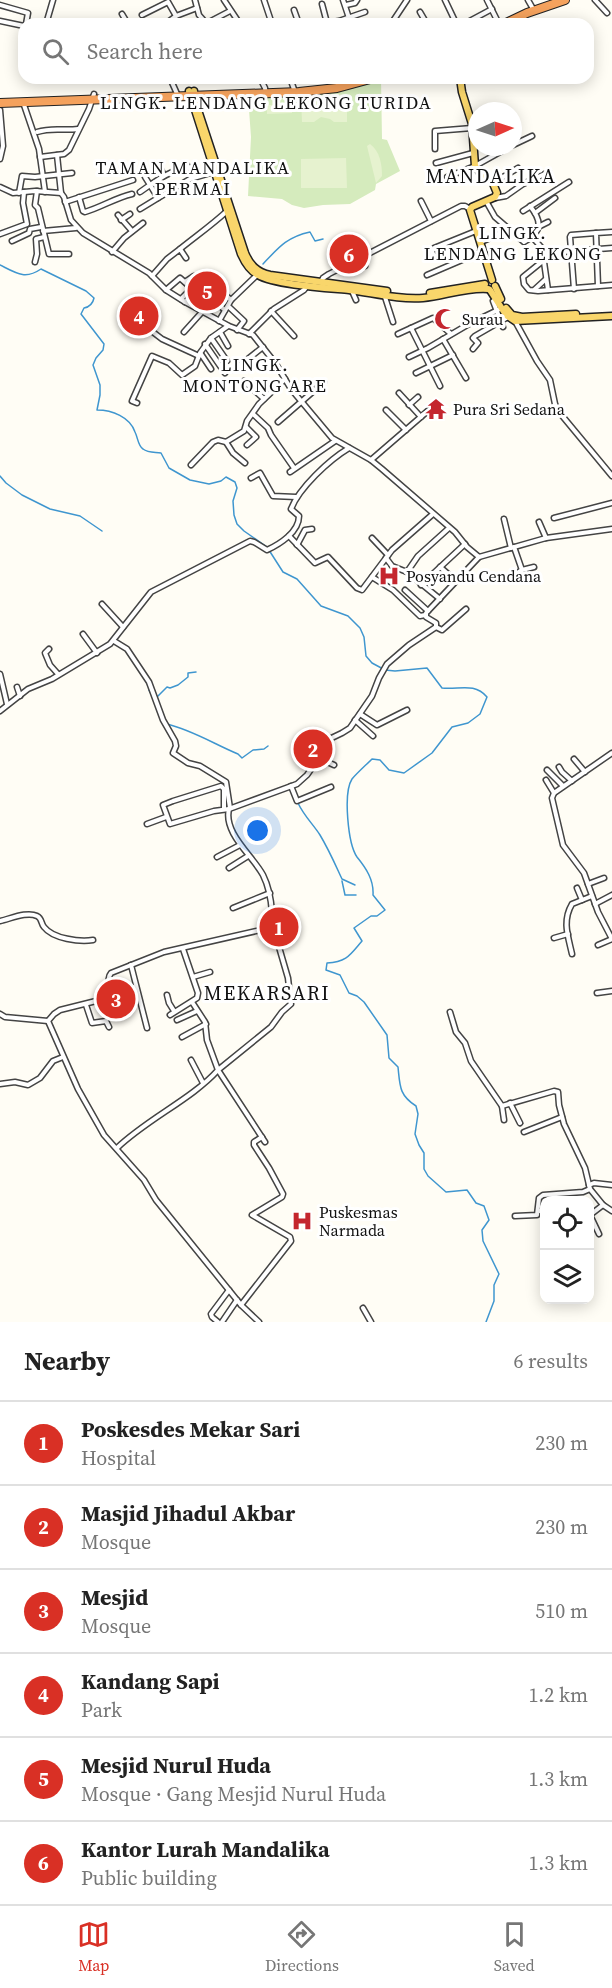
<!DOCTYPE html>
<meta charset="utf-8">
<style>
:root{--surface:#fff;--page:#f2f2f2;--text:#222;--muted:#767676;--line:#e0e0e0;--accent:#d93025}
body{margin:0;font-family:"Source Serif 4",serif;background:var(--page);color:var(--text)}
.controls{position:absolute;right:18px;bottom:18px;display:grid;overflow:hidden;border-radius:12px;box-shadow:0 3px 15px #0003}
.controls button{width:54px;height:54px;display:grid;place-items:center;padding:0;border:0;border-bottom:2px solid var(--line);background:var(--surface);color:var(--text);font:30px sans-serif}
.compass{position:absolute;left:468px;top:102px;width:54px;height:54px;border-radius:50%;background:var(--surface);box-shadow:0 3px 15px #0003;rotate:87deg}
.you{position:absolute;left:258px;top:831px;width:21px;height:21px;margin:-15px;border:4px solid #fff;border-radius:50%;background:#1a73e8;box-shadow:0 0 0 9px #1a73e833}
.badge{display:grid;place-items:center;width:39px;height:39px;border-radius:50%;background:var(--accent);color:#fff;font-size:20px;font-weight:700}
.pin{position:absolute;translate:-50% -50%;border:3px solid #fff;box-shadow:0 2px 6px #0006}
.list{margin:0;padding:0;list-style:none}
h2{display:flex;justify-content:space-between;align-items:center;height:78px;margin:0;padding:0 24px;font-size:26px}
h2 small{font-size:20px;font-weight:400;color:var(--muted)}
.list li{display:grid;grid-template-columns:39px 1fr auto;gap:18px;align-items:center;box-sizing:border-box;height:84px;padding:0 24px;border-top:2px solid var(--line)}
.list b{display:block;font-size:22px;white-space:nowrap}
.list p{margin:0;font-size:20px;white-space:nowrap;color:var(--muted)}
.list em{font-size:20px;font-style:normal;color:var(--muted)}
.icon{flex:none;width:33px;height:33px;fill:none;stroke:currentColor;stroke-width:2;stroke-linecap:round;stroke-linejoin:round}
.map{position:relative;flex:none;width:612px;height:1322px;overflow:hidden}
.search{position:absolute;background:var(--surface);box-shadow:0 3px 15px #0003;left:18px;right:18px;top:18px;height:66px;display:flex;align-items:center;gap:15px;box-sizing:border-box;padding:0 21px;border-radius:18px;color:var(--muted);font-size:22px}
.sheet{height:582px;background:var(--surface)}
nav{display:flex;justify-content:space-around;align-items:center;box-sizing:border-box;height:84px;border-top:2px solid var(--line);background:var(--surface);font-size:16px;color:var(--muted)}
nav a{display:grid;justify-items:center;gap:3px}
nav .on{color:var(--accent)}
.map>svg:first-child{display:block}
</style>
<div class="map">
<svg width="612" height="1322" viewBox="0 0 612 1322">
<rect width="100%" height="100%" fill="#fffdf5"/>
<path fill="#d5ebbd" d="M381,79L382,139L387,140L400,171L376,184L375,190L350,204L323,205L304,208L292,205L282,199L248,196L251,137L248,96L334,90Z"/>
<g fill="#e6f2cf">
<path d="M347,94V122H334L330,119L321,117L314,122H302L301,97Z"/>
<path d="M267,105H292V113L267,114Z"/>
<path d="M370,144C380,151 382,165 382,176L376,183L367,146Z"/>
<path d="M346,158L347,188H301V159Z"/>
</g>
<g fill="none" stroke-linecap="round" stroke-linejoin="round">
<g stroke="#3f96cf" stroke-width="1.5">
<path d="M263,264C279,247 287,237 310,232L315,241L323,239"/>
<path d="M0,265C16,273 25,280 41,269L86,291L94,298C93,303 89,307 84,308L81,314L104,344L103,350L96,358L93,365L100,385V395L97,410C112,410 130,417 135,432C138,438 138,446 143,449C148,453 155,452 161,453L169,468L190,480L209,484L221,481L226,477L235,482L237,488L233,501L234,515L237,524L244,531L267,547L283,572L297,579L321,606L348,616L360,628L364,637L366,656L372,663L385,670L395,671L427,668L442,688C459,690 474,682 487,697L480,714L468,723L452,727L432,753L404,773L389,770L380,760L372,759C366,765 358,772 352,779C343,793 348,844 357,857C366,868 374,880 373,895L385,910L377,916H371L354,928L362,941C350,955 347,962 327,963L326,970L340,975L349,993L357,996L364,1002L387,1035L389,1058L398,1067C400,1086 399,1095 416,1106L418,1114L415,1134L419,1145L424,1153V1169L428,1176L446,1192L467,1190L476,1203L484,1206L489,1220L482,1230L483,1241L499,1274L494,1285V1301L486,1322"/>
<path d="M0,476L6,483L22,495L50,509L80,516L102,531"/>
<path d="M149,690L152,695"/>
<path d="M157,697L167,687L170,688L178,685L188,677V673L196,672"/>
<path d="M159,713L162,722"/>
<path d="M167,724C192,730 214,744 238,754L242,758L253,750L264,749L268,746"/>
<path d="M298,803C304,816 313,824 320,835C329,850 335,864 342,879L355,885"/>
<path d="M342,881L345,895H356"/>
</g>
<defs>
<g id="minor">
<path d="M195,0L199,15L207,24"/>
<path d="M224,0L240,24"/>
<path d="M264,0L272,24"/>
<path d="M343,0L351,24"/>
<path d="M445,0L455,21L459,24"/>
<path d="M487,0L499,24"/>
<path d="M528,0L532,7"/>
<path d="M595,0L607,13"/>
<path d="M322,4L327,23"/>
<path d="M0,5L28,13L26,24"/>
<path d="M346,5L355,3L357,0"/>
<path d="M294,10L299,24"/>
<path d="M420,12L427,24"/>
<path d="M122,14L128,24"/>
<path d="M142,15L168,2L176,16"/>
<path d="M0,21L24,26"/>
<path d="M207,23L230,11"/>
<path d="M46,24L53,0"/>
<path d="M165,24L176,16L197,8"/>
<path d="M319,24L339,21L365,12"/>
<path d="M391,24L407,0"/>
<path d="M464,24L492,9"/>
<path d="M170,78L178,96"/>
<path d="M260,78L265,88L266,94"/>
<path d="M290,78L295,92"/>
<path d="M23,102L39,149L45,192"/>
<path d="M0,110L3,146L0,159"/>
<path d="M37,132C53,127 62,131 78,129"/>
<path d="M513,133L516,143"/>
<path d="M513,145L532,136"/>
<path d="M435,149V131L472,128"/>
<path d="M57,155L61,193"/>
<path d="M40,157L64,154L69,150L89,109L94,94"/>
<path d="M436,163L473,153"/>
<path d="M160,167L164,176"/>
<path d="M447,177L475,166L509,147"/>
<path d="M493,183L518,168"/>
<path d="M0,187L13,193L35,191L61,193L64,197L71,220L83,233L149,273L166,290L185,302L229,326L253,335L276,364L291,389L332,438L371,460L382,469L455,532L467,547L479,557L546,538L612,529"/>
<path d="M37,191L35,205L38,208L49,254H69"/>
<path d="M140,192L150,185L145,177"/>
<path d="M19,193L22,176L35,177L72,173"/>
<path d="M79,197L83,211L85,212C102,207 115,198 132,194"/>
<path d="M158,198L190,179L214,172"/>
<path d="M495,198L506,196L523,184L549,172"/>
<path d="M421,201L431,221"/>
<path d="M486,201L495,217L524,242C543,232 542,221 530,206"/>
<path d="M65,202L133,180"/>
<path d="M140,209L158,198L150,185L164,176L187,165L196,177"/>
<path d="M523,211L569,182"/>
<path d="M535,213L555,198"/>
<path d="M118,215L132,231"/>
<path d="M121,220L130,214"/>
<path d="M540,226L548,222"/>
<path d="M43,231L76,228"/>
<path d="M0,234L27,224L23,203L24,192"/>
<path d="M533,238L542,248L548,290"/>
<path d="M12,241L29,233L30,229L41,227"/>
<path d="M481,242L511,229"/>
<path d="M180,249C196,236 212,225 227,211"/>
<path d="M112,252L124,238L143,223"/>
<path d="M433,254L432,251L434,248L476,231"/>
<path d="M543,255L571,251L612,248"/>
<path d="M361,257L365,266"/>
<path d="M544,260L523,277L524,284L529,290L538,291L612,285"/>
<path d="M35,262L37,254L36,239L44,237"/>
<path d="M427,275L483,251"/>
<path d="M152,276L167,259L180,249L186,258"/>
<path d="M185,282L194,276L199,277L203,284L185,302"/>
<path d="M321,282L323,278L329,274L461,206H465L470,209"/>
<path d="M598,286L596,233L612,232"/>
<path d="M574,289L570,237L571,235L596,233"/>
<path d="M166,290L180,278L196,292"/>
<path d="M534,290L546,279"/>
<path d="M352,291L356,300"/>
<path d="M222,292L231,300"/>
<path d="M384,294L393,322"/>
<path d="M181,299L192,288"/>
<path d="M211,299L225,310"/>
<path d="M493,301L503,327"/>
<path d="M228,306L244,321L237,330"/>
<path d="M271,311L294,336"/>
<path d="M219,321L231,300L257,275"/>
<path d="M515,321L537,361L550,380L555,404L559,412L612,476"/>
<path d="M145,326L162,339L199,356"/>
<path d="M411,328L440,386"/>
<path d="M184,332L202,312"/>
<path d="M220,332L228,346"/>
<path d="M249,334L274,309L304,290L307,286"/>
<path d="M398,334L433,318L451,334"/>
<path d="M211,338L227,361"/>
<path d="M443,339L466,378"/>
<path d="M205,344L225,373"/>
<path d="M473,349L478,343L473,338L475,336L508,317"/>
<path d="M201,354L211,369"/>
<path d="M409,357L428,348L469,324L502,308"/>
<path d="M234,370L263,347"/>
<path d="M416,373L453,355"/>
<path d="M244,381L264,399"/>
<path d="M399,393L421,417"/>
<path d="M137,403L132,401L152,356L169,363L182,375L195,366L200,353L211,338L228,326"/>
<path d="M409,405L418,397"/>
<path d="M386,410L406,430"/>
<path d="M253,414L268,428L271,435L294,468"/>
<path d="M278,422L324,382"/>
<path d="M246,427L256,437L247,445"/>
<path d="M226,442L233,453L245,463"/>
<path d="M371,460L430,409"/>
<path d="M191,465L213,442L218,440L226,442L244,431L247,421L259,404L285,379"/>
<path d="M290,472L335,441"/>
<path d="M251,478L260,473L273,496L296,497"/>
<path d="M554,518L612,503"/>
<path d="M504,519L511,548"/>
<path d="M539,522L546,538"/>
<path d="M289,536L315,563L328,557L357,588L362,590L392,550L433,514"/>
<path d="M372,538L388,555"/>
<path d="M297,545L305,530L312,529"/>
<path d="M514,547L522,570L534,567"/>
<path d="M386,558L392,566L407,572L440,599"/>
<path d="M440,567L456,581"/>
<path d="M407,572L418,556L449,528"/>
<path d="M372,577L393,590L420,616L425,615"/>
<path d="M508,579L522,570"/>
<path d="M421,585L465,544"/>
<path d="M405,590L428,611"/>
<path d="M102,604L123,627"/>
<path d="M436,627L442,630L466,609"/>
<path d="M83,634L97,653"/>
<path d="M114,641L127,649L149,682L163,720L175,741L176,746L173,753L188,763L200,766L226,782L230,808"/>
<path d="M49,649L45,653L50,665L58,674"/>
<path d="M0,674L7,704"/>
<path d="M17,687L20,696"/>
<path d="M0,711L28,689L52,679L110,644L151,592L250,541L254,542L267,550C280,544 299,532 299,516L291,509C299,488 329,460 349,448"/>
<path d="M360,714L377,725L407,710"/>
<path d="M355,720L373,736"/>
<path d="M612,753L554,793L552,798L563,845L584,873L598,912L612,939"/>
<path d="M319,758L334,765"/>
<path d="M574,759L585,772"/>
<path d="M559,767L562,772L572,781"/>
<path d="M547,770L563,786"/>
<path d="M546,780L554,793"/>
<path d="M291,786L297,801L331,787"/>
<path d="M224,808V789L221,786L173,801L163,805L170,824L214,811L229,809"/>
<path d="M147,824L166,817"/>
<path d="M217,857L240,845"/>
<path d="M229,868L248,856"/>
<path d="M588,884L604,878"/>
<path d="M577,888L582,900"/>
<path d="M595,904L612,895"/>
<path d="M233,908L270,893"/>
<path d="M0,921C10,919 27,911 37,916C42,918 41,924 44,927C53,939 80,942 93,940"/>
<path d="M554,938L568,934"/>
<path d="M598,945L612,939"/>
<path d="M572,954C568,936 562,921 572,904L592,896"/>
<path d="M131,965L147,1028"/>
<path d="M193,977L210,972"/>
<path d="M118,989L136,987"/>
<path d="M597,993L612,991"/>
<path d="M167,995L169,1003L174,1011"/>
<path d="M86,1005L92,1023L106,1021L109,1027"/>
<path d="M450,1012L456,1032L465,1043L471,1061L502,1106L554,1091L558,1092L559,1105L564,1124L585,1168L590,1189L603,1205L612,1211"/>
<path d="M0,1014L5,1017L48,1021L54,1014L60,1010L108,998C113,990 105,980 111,973L164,952L265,929C272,924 272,920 272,912C271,899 269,887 263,875C253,856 223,833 229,809L297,784L307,775L321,755L319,744L342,733L350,728L372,696L379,678L387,664L409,645L436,627V623L426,617V613L479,557"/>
<path d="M170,1015L197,998L198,993L183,949"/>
<path d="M177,1020L197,1011"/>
<path d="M48,1021L78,1089L104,1135L144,1180L156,1200L241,1305L259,1322"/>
<path d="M182,1037L206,1024"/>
<path d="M191,1060L203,1083"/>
<path d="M0,1084L15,1082L28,1085L40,1078L53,1061L63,1057"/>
<path d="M510,1103L520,1123"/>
<path d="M502,1106L504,1120"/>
<path d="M524,1132L562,1117"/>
<path d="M265,1142L218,1070L271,1027L282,1012L291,1004L288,994L289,987L288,978L272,923"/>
<path d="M117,1148C147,1119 192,1099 218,1070L207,1040L205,1022L192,1002"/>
<path d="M589,1185L594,1183L612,1185"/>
<path d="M538,1211H544"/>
<path d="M515,1216L537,1215L539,1198L543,1195L583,1192L590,1189"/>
<path d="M599,1234L590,1215L603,1205"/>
<path d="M241,1305L291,1241L290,1237L252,1215L282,1197L283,1194L269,1168L254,1145V1142L262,1137"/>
<path d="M363,1308L371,1322"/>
<path d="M218,1322L212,1317L211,1314L229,1290"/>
<path d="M222,1322L237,1300"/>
</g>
<g id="major">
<path d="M460,78L462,92L472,124L475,166L480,173L492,181L497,193L495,197L472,207L470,210L492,280"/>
<path d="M189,91L241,254C245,263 250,271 258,275C275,285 328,288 349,290C373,293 399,300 423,298C444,296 467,287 488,289"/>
<path d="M194,91L195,101L245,253C250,265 257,272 270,275L387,291"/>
<path d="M495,286L501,299"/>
<path d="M490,290L506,315L515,321L612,316"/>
<path d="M430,293L485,284"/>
<path d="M506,308L512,315L522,317L576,314"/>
</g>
<g id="highway">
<path d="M504,24L527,13L565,0"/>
<path d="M0,103L299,92L337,88L374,78"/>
</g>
</defs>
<use href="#minor" stroke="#444" stroke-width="7"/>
<use href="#major" stroke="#222" stroke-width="9"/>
<use href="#highway" stroke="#222" stroke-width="10"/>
<use href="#minor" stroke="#fff" stroke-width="4"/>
<use href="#major" stroke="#f9d66b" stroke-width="6"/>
<use href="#highway" stroke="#f5a25d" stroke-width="8"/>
</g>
<defs>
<symbol id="mosque-bare" viewBox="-9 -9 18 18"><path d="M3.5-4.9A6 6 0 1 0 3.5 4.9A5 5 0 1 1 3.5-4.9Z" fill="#c4262e" stroke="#fff" stroke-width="2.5" paint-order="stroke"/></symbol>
<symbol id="temple-bare" viewBox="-9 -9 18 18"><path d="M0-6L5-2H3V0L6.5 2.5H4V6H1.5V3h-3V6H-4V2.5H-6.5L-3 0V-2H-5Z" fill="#c4262e" stroke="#fff" stroke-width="2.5" paint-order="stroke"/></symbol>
<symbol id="hospital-bare" viewBox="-9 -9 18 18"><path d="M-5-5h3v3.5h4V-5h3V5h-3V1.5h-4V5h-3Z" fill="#c4262e" stroke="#fff" stroke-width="2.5" paint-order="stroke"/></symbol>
</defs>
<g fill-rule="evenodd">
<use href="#mosque-bare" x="430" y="304" width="30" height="30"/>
<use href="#temple-bare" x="421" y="394" width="30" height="30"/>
<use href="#hospital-bare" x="374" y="561" width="30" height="30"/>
<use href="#hospital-bare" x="287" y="1206" width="30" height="30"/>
</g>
<g text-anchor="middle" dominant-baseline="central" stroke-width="6" stroke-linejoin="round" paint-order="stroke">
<g font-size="16" fill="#111" stroke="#fff" text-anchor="start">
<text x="462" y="319">Surau</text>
<text x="453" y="409">Pura Sri Sedana</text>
<text x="406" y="576">Posyandu Cendana</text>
<text x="319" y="1212">Puskesmas<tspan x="319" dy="18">Narmada</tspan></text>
</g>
<g font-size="18" letter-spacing="1.5" fill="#111" stroke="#fff">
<text x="266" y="102">LINGK. LENDANG LEKONG TURIDA</text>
<text x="193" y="167">TAMAN MANDALIKA<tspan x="193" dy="21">PERMAI</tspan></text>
<text x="513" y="232">LINGK.<tspan x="513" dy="21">LENDANG LEKONG</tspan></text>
<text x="255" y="364">LINGK.<tspan x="255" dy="21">MONTONG ARE</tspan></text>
</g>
<g font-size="20" letter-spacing="1.5" fill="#111" stroke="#fff">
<text x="491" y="176">MANDALIKA</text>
<text x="267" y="993">MEKARSARI</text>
</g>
</g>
</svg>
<div class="controls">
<button><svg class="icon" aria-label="locate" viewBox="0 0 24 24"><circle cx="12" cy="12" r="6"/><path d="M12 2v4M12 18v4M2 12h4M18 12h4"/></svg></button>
<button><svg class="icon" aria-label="layers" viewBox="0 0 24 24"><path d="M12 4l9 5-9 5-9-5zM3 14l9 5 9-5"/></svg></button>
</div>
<svg class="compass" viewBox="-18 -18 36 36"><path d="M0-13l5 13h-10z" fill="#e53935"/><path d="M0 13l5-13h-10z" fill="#767676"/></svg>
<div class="you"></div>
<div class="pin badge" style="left:279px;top:927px">1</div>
<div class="pin badge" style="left:313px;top:749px">2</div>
<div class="pin badge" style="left:116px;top:999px">3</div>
<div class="pin badge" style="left:139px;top:316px">4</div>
<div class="pin badge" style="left:207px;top:291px">5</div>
<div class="pin badge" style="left:349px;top:254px">6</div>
<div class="search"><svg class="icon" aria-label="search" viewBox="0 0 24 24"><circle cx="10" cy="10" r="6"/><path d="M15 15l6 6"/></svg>Search here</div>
</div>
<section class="sheet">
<h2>Nearby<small>6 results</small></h2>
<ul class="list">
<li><span class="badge">1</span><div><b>Poskesdes Mekar Sari</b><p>Hospital</p></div><em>230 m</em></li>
<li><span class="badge">2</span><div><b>Masjid Jihadul Akbar</b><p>Mosque</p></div><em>230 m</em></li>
<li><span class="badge">3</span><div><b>Mesjid</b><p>Mosque</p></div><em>510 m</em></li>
<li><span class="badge">4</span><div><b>Kandang Sapi</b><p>Park</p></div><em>1.2 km</em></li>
<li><span class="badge">5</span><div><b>Mesjid Nurul Huda</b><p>Mosque · Gang Mesjid Nurul Huda</p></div><em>1.3 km</em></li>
<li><span class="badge">6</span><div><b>Kantor Lurah Mandalika</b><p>Public building</p></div><em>1.3 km</em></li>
</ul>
</section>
<nav>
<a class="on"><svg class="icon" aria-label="map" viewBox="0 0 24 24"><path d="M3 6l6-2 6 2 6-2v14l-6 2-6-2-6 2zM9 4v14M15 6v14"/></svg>Map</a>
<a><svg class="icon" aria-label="directions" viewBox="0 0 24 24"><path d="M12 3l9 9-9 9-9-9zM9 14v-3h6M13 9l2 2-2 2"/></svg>Directions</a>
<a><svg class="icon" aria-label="saved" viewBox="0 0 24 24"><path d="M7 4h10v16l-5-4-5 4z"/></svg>Saved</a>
</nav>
